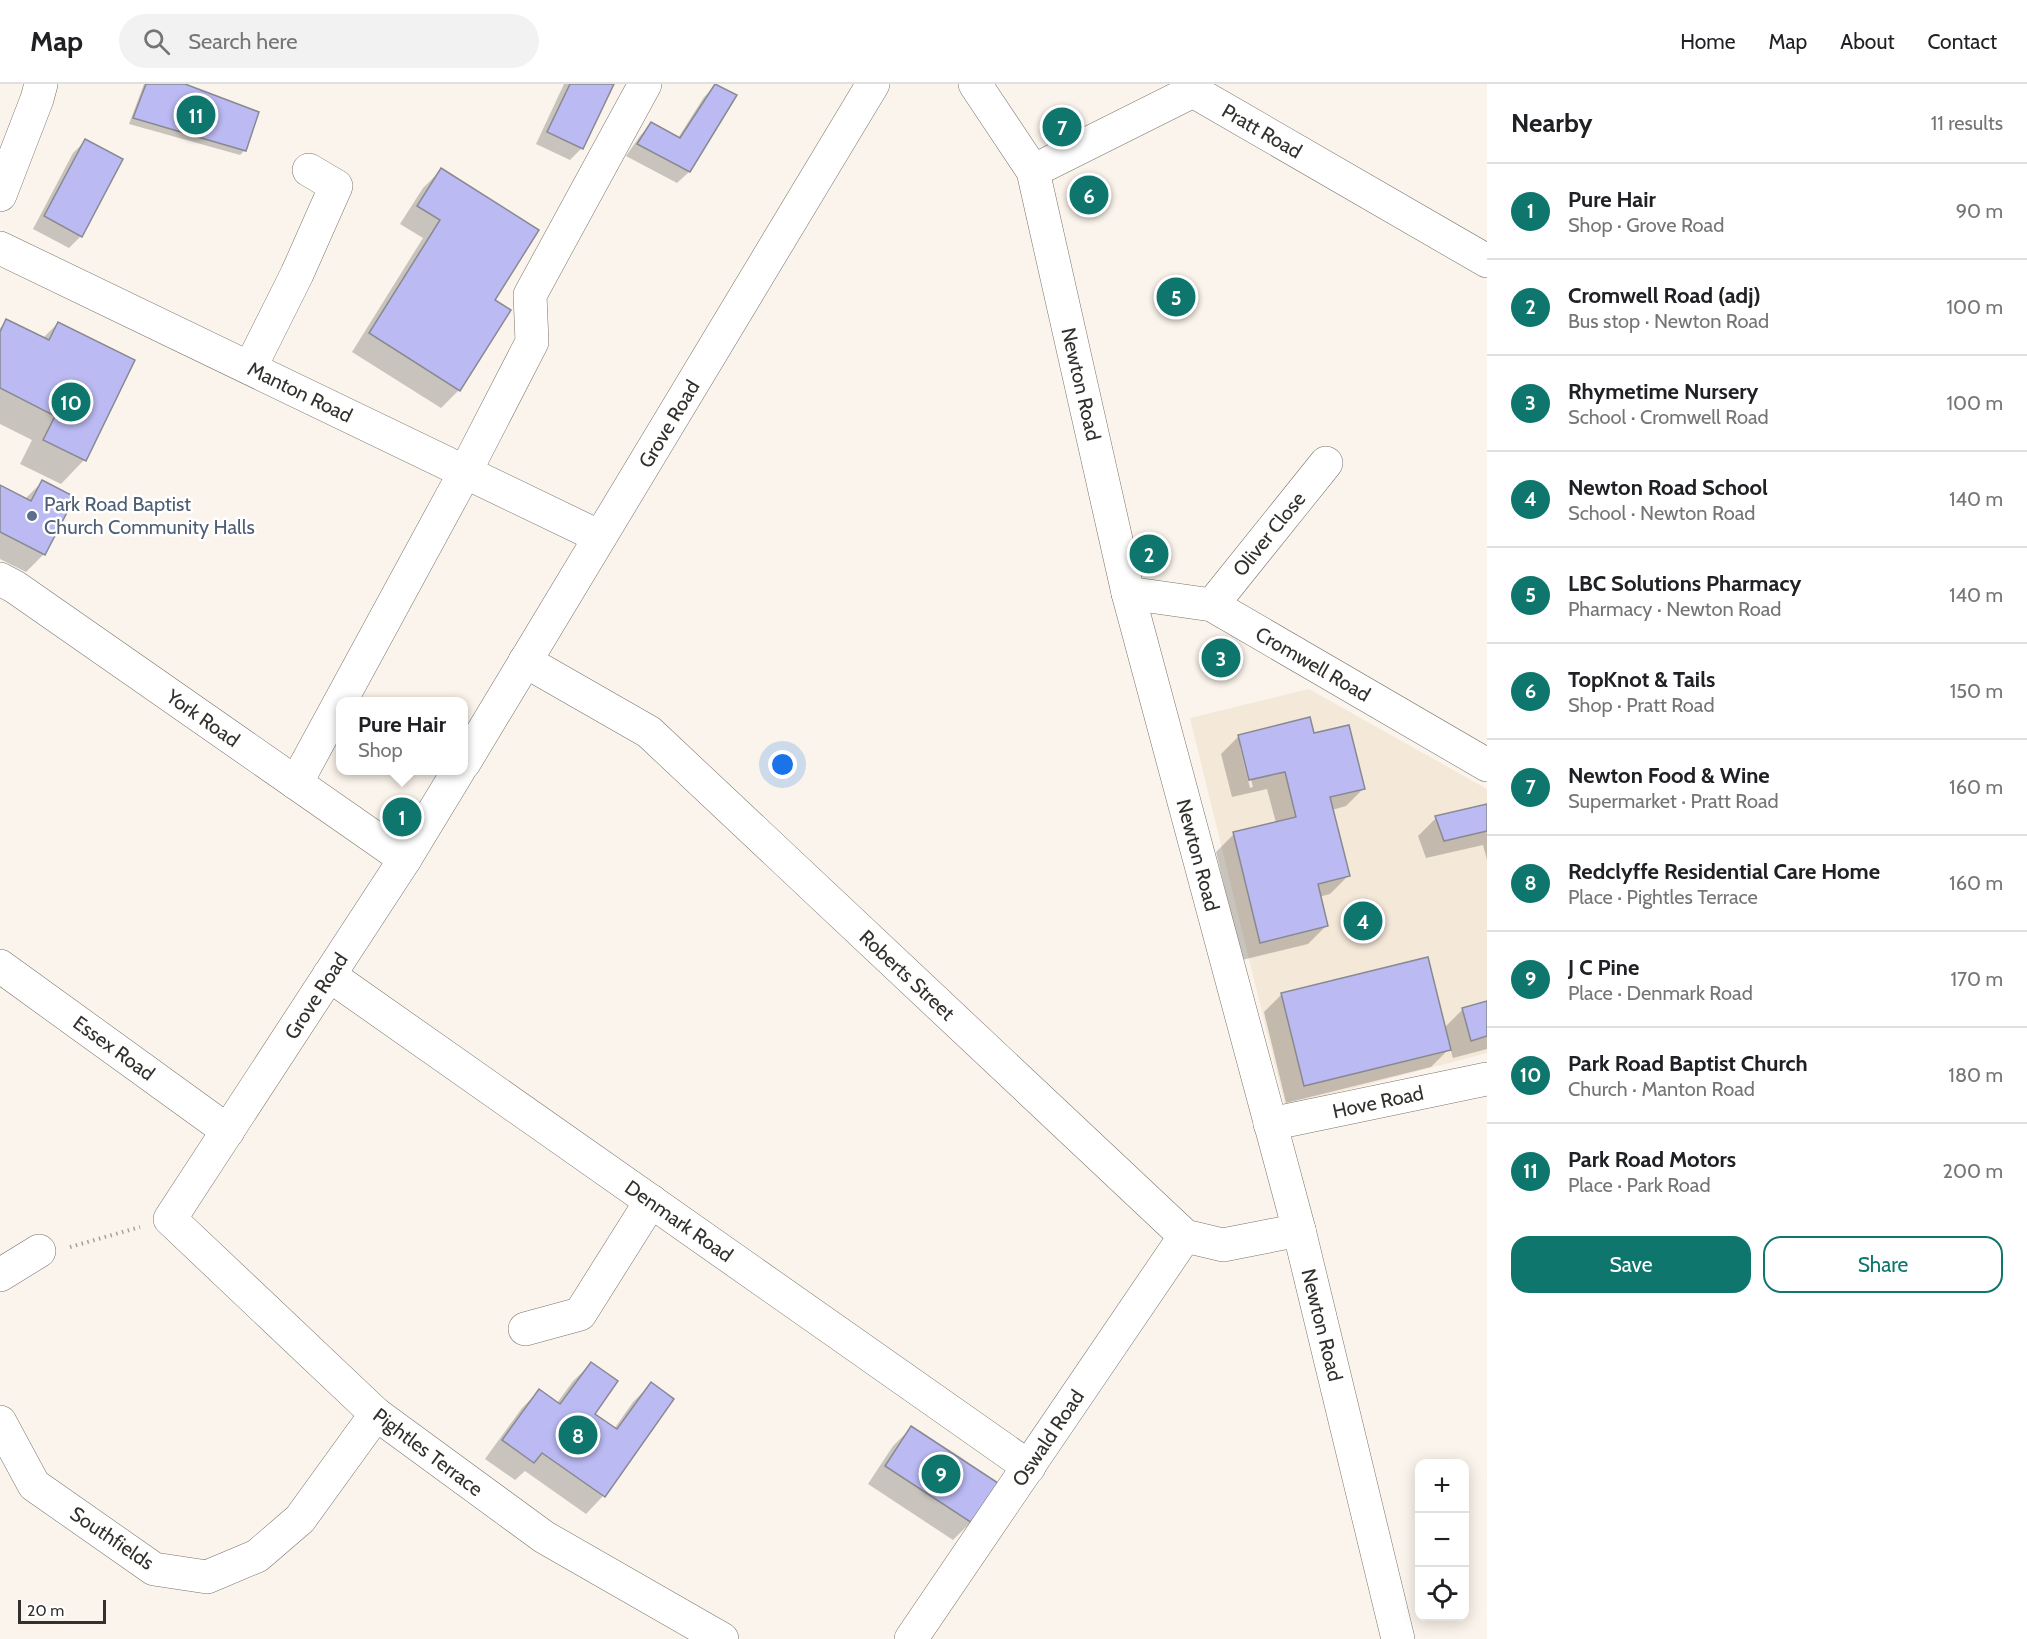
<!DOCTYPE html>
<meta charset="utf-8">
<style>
:root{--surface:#fff;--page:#f2f2f2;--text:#202124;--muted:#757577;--line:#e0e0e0;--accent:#0f766e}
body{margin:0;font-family:Cabin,sans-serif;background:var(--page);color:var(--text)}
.controls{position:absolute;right:18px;bottom:18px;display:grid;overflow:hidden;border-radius:12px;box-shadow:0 3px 15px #0003}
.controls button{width:54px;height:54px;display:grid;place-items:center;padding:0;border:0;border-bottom:2px solid var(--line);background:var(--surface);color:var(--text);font:30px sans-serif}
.scale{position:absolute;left:18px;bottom:15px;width:88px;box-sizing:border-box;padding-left:6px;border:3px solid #33312d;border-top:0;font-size:16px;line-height:21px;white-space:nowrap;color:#33312d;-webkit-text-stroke:4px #fff;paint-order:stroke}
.you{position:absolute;left:783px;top:681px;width:21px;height:21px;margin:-15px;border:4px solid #fff;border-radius:50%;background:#1a73e8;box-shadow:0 0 0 9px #1a73e833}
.badge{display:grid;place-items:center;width:39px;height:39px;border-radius:50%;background:var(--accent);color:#fff;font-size:20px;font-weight:700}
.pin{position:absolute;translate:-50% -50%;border:3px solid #fff;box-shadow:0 2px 6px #0006}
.popup{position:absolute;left:336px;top:613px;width:132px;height:78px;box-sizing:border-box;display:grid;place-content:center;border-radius:12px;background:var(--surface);filter:drop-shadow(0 2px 4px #0005);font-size:20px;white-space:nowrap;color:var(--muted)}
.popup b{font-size:22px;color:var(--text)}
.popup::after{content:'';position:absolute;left:50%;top:100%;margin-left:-12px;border:12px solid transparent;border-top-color:var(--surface)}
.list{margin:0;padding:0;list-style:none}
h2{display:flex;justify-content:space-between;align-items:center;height:78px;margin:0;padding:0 24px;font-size:26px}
h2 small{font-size:20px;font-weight:400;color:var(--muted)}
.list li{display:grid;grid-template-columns:39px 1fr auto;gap:18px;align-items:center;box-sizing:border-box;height:96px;padding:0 24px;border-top:2px solid var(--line)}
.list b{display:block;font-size:22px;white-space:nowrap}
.list p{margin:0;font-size:20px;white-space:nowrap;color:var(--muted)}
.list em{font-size:20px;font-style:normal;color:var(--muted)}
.actions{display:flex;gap:12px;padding:18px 24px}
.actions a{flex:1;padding:14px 0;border:2px solid var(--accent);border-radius:18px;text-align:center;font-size:21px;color:var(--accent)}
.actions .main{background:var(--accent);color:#fff}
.icon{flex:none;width:33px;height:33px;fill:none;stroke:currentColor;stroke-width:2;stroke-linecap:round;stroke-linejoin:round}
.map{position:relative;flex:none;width:1487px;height:1555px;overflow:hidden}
header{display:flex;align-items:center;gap:36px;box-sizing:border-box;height:84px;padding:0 30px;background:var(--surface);border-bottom:2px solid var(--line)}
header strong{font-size:28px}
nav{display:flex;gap:33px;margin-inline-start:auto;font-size:21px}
.search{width:420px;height:54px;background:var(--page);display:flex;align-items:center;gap:15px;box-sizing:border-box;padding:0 21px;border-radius:33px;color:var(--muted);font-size:22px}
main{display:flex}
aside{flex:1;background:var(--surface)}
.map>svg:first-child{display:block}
</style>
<header>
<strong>Map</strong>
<div class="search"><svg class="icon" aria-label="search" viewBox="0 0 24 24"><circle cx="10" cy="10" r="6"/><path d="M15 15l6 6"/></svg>Search here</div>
<nav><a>Home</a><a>Map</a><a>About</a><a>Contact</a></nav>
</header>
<main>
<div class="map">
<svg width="1487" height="1555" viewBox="0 0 1487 1555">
<rect width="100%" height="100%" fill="#fbf4ec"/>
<path fill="#f4e8d9" d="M1309,605L1487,705V969L1285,1022L1190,634Z"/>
<g fill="#0003" fill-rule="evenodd">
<path d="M144,0H181L245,66L240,71L129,40Z"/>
<path d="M564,0H612L582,64L570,76L536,60Z"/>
<path d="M716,1L734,11L689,88L677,99L626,72L640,52L651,40L678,54L704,13Z"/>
<path d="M85,57L81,152L69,164L33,145L73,69Z"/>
<path d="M441,86L493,216L459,306L441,324L352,268L423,154L400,140L423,104Z"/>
<path d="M7,237L42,255L58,239L133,277L84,376L61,400L20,380L32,356L0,340V244Z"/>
<path d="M42,398L44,470L26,488L0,475V402L25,415Z"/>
<path d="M1313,651L1364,704L1346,722L1332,726L1348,792L1330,810L1319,813L1326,842L1308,860L1242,876L1216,768L1234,750L1276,739L1267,705L1232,713L1221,670L1239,652ZM1240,663H1243L1253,703L1250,704Z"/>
<path d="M1487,721V776L1483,761L1426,774L1418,752L1436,734Z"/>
<path d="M1282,910L1444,944L1463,925L1487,919V965L1453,974L1450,964L1431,983L1286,1019L1264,928Z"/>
<path d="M591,1280L593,1330L614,1345L633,1318L651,1300L672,1316L603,1412L586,1430L525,1387L515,1396L485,1375L522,1324L540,1306L557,1319L573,1297Z"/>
<path d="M911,1344L971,1438L953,1456L868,1400L893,1362Z"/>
</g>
<g fill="#bbbaf3" stroke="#898992" stroke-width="1.5">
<path d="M146,0H185L259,28L246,67L133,34Z"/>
<path d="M570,0H614L583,65L547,48Z"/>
<path d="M715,0L737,11L690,88L637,60L651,38L680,54Z"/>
<path d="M85,55L123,75L82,153L44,132Z"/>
<path d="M441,84L539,146L495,216L511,226L460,307L369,249L440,136L417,122Z"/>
<path d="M6,235L49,256L58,238L135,276L86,377L43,356L55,332L0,304V248Z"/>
<path d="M42,396L75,413L45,471L0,448V401L31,417Z"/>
<path d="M1310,633L1314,649L1349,641L1365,705L1330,713L1350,792L1318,800L1328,842L1260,859L1233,748L1296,733L1285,688L1249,696L1238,651Z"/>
<path d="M1487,720V747L1444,757L1435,732Z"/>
<path d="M1428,873L1451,966L1304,1002L1281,909Z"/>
<path d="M1487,917V952L1471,957L1462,924Z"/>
<path d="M591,1278L618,1297L595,1330L617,1345L651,1298L674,1315L605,1413L542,1369L534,1379L502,1356L539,1305L560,1320Z"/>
<path d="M911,1342L998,1399L972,1439L885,1382Z"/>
</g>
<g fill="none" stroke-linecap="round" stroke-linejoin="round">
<defs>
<g id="minor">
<path d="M975,0L1033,87L1128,509L1299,1146L1398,1555"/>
<path d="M1033,87L1193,7L1487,177"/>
<path d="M0,111L37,15L41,0"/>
<path d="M0,164L600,453"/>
<path d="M250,284L297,190L336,102L309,86"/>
<path d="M0,495L15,503L405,775"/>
<path d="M1128,509L1212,521L1487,681"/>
<path d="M1212,521L1326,379"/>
<path d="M525,577L649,648L1185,1152L1223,1161L1299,1146"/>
<path d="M464,679L873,0"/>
<path d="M459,686L405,775L170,1135L376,1330L544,1453L722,1555"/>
<path d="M296,699L465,388L532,258L530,211L645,0"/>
<path d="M0,882L228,1047"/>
<path d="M329,891L1029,1383"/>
<path d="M1270,1040L1487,995"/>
<path d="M0,1191L39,1167"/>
<path d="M525,1245L580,1230L651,1117"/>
<path d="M0,1338L34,1401L154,1485L207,1493L257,1472L300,1435L376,1330"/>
<path d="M911,1555L1185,1152"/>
</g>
</defs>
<use href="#minor" stroke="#79736c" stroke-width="34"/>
<path stroke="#a6a19b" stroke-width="4" stroke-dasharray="1.5 4.5" stroke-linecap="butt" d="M70,1163L140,1143"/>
<use href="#minor" stroke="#fff" stroke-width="33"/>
</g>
<circle fill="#5c6f8a" stroke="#fff" stroke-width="2" cx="32" cy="432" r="6"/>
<g text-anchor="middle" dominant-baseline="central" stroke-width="5" stroke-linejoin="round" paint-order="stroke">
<g font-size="20" fill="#33312d" stroke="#fff">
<text transform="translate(1262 47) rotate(30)">Pratt Road</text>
<text transform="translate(1081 300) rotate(77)">Newton Road</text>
<text transform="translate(300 308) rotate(26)">Manton Road</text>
<text transform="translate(669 340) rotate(-59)">Grove Road</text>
<text transform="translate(1269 450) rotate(-51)">Oliver Close</text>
<text transform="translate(1313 580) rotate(30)">Cromwell Road</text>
<text transform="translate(203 634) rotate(35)">York Road</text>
<text transform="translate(1198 771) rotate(75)">Newton Road</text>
<text transform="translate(907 891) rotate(43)">Roberts Street</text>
<text transform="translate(316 912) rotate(-57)">Grove Road</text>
<text transform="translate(114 964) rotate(36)">Essex Road</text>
<text transform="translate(1378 1018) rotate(-12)">Hove Road</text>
<text transform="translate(679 1137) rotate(35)">Denmark Road</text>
<text transform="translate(1322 1241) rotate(76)">Newton Road</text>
<text transform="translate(1048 1354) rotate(-56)">Oswald Road</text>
<text transform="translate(428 1368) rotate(37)">Pightles Terrace</text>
<text transform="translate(112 1454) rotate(34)">Southfields</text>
</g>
<g font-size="20" fill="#4e5e75" stroke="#fff" text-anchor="start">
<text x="44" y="420">Park Road Baptist<tspan x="44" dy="23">Church Community Halls</tspan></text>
</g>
</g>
</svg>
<div class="controls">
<button>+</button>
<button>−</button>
<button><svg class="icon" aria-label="locate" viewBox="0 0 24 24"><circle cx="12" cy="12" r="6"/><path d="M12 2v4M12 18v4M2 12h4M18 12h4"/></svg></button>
</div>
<div class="scale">20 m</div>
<div class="you"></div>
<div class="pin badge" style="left:402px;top:733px">1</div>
<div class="popup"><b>Pure Hair</b>Shop</div>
<div class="pin badge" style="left:1149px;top:470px">2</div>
<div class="pin badge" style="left:1221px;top:574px">3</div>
<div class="pin badge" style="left:1363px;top:837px">4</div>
<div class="pin badge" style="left:1176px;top:213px">5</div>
<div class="pin badge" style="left:1089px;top:111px">6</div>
<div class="pin badge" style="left:1062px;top:43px">7</div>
<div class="pin badge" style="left:578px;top:1351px">8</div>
<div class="pin badge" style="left:941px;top:1390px">9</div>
<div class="pin badge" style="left:71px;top:318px">10</div>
<div class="pin badge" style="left:196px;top:31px">11</div>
</div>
<aside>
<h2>Nearby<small>11 results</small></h2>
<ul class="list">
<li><span class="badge">1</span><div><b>Pure Hair</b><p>Shop · Grove Road</p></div><em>90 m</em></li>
<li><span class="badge">2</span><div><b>Cromwell Road (adj)</b><p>Bus stop · Newton Road</p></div><em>100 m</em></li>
<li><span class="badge">3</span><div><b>Rhymetime Nursery</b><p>School · Cromwell Road</p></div><em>100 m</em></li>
<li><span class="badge">4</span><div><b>Newton Road School</b><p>School · Newton Road</p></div><em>140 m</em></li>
<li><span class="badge">5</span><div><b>LBC Solutions Pharmacy</b><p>Pharmacy · Newton Road</p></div><em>140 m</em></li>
<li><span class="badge">6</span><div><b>TopKnot &amp; Tails</b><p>Shop · Pratt Road</p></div><em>150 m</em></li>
<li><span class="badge">7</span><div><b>Newton Food &amp; Wine</b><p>Supermarket · Pratt Road</p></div><em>160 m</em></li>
<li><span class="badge">8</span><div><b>Redclyffe Residential Care Home</b><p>Place · Pightles Terrace</p></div><em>160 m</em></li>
<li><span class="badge">9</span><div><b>J C Pine</b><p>Place · Denmark Road</p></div><em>170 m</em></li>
<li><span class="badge">10</span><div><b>Park Road Baptist Church</b><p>Church · Manton Road</p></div><em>180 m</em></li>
<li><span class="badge">11</span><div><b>Park Road Motors</b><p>Place · Park Road</p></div><em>200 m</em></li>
</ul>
<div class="actions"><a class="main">Save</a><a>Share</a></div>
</aside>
</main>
